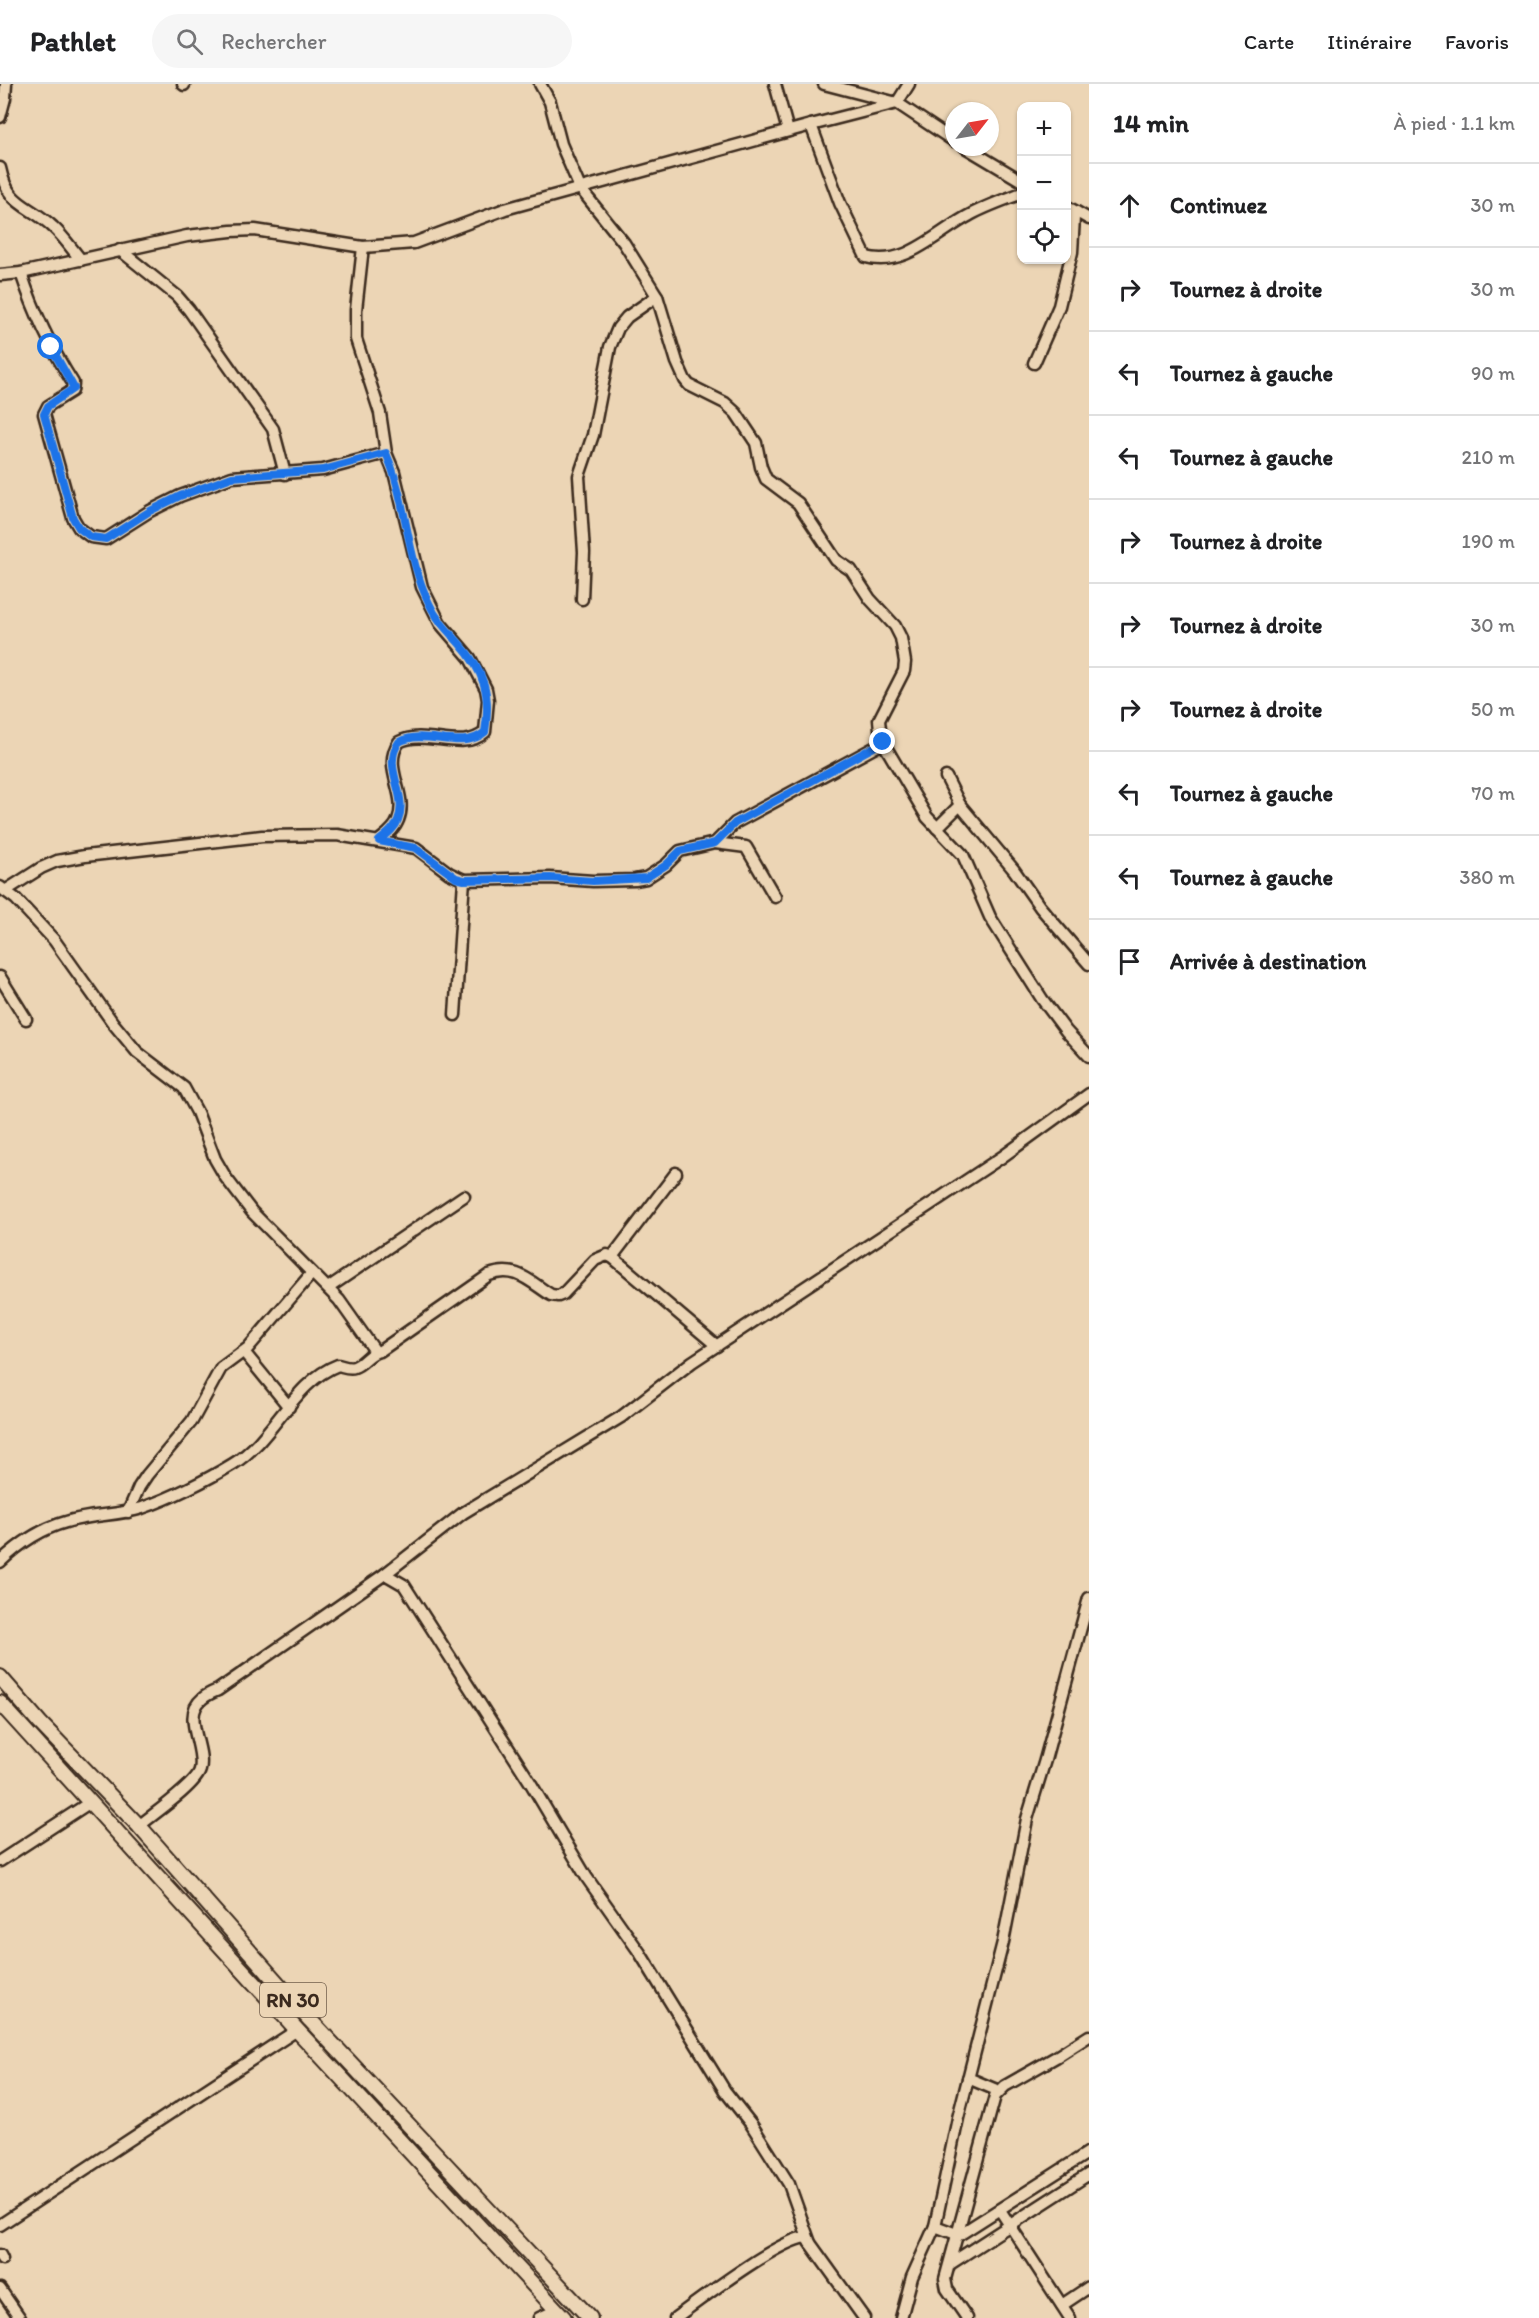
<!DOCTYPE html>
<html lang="fr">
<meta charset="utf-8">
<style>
:root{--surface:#fff;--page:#f6f6f6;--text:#202124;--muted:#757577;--line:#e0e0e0}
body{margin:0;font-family:Itim,sans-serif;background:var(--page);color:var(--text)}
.controls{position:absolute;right:18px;top:18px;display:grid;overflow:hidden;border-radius:12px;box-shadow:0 2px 4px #0004}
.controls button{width:54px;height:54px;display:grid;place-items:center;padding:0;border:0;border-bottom:2px solid var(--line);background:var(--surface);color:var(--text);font:30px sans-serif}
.compass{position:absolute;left:945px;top:18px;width:54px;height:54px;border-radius:50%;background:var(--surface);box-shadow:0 2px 4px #0004;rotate:59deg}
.stop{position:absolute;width:18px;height:18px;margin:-14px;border:4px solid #1a73e8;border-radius:50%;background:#fff}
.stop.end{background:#1a73e8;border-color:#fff;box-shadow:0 2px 6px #0008}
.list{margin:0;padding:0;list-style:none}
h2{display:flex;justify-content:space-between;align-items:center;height:78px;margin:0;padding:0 24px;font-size:26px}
h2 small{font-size:20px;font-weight:400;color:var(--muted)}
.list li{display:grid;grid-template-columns:39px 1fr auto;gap:18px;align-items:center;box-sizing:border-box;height:84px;padding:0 24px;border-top:2px solid var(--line)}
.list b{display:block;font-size:22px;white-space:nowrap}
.list em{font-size:20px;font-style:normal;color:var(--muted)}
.icon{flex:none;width:33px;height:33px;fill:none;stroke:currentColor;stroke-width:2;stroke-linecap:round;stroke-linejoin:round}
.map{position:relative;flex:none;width:1089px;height:2234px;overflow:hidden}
header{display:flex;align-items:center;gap:36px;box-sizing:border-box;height:84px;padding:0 30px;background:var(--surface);border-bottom:2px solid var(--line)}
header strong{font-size:28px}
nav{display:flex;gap:33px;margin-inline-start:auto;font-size:21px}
.search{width:420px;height:54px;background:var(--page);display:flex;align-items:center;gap:15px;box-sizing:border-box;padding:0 21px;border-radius:33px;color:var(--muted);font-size:22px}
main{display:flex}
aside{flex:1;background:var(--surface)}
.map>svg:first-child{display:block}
</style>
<header>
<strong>Pathlet</strong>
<div class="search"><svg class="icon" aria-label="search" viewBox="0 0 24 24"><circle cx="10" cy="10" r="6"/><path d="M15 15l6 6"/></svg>Rechercher</div>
<nav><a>Carte</a><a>Itinéraire</a><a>Favoris</a></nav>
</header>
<main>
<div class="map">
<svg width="1089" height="2234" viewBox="0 0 1089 2234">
<rect width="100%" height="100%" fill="#ecd5b5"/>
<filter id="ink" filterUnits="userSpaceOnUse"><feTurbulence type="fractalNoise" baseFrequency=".0167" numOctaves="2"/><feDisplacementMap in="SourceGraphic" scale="12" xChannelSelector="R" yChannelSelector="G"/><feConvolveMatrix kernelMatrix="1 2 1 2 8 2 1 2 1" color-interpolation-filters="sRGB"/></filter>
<g filter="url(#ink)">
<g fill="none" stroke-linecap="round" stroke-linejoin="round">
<defs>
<g id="minor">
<path d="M183,0L184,1"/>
<path d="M540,0L550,18L561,60L580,104L624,159L657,212L677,278L685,296L689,301L725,319L736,329L756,359L761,383L766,395L798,419L836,476L851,486L870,515L895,542L901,554L905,578L904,587L879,636L881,655L927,733L963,771L990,833L1042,915L1066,947L1089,972"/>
<path d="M775,0L788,47"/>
<path d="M824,0L897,19L954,57"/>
<path d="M0,33L5,14L6,0"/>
<path d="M811,41L840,119L866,173C905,184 937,148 970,131C986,122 1004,116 1022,109"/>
<path d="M965,63L1022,97"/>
<path d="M0,84C8,123 29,120 53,143C63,152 72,165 81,176"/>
<path d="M1066,122L1089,135"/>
<path d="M363,163L356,226V255L380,329L386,369L394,388L422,503L440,539L470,574L486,605L488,616L485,648C462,669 425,644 399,658C381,684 409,710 398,736C395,745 386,751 379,757"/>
<path d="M120,166L177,212L189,226L273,345L285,390"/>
<path d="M21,189C34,228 51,264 73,299L72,307L48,322L44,330L73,434L79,444L91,453L106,455L150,427L180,412L232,393L323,386L386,369"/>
<path d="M0,191L21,189L187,152L231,147L255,146L363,163L414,159L505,125L811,41L897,19L909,0"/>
<path d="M1034,279L1059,222L1072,168L1074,133L1076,128"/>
<path d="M582,515L584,468L579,392L593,351L610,263L618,244L627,233L657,212"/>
<path d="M960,721L1014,786L1040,823L1089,880"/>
<path d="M937,744L960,721L946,693"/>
<path d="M715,759L746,763L775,813"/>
<path d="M0,803L16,815L54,856L113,939L137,968L184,1004L197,1028L215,1075L226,1094L252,1128L339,1216L375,1267"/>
<path d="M5,807L41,784L57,777L85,772L262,752L337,751L416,764L449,789L464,796L550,794L593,797L635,796L646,794L666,781L680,767L715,759L735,739L883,659"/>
<path d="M0,893L26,935"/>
<path d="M455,931L464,796"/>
<path d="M612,1173L676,1089"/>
<path d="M328,1204L464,1112"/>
<path d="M244,1268L289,1323"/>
<path d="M128,1428L139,1403L147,1391L192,1337L221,1284L248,1264L312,1189"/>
<path d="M0,1478C19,1460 40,1445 66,1438C90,1430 117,1432 142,1424C171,1414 207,1396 233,1380C275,1354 293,1298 338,1281C343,1282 349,1285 354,1283C364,1280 369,1268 380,1267L489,1191C516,1181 529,1197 551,1211L558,1212L563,1210L595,1176L607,1171L612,1173L717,1262"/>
<path d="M385,1490L404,1501L530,1698L587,1794L640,1869L725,2007L751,2040L789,2100L810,2159L864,2234"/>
<path d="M139,1742C152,1731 196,1701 200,1686C206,1664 181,1632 202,1615C206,1611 213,1608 218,1606L385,1490L463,1429L621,1333L692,1278L1002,1073L1089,1010"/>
<path d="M0,1777L89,1719"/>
<path d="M968,1994L999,2007"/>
<path d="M1000,2126L1070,2234"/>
<path d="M0,2141L297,1946"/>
<path d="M935,2142L959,2151L1089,2068"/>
<path d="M0,2171L2,2175"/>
<path d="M950,2180L1089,2090"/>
<path d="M0,2205L20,2234"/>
<path d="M1062,2221L1089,2203"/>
<path d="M539,2234L557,2226"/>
<path d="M675,2234C701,2215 778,2156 806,2153L810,2159"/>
<path d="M901,2234L912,2193L935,2142L958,2034L1003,1858L1027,1735L1045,1676L1089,1514"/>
<path d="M967,2234L947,2205L945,2195L995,2012L1005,2002L1056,1973L1089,1952"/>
</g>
<g id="major">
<path d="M0,1593L40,1639L139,1742L310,1936L590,2234"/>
<path d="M0,1619L297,1946L564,2234"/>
</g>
</defs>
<use href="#minor" stroke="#3b2a1e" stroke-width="15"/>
<use href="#major" stroke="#3b2a1e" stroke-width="18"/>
<use href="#minor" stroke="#ecd5b5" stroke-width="10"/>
<use href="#major" stroke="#ecd5b5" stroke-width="14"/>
</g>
</g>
<g fill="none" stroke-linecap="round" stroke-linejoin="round" filter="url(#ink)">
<path stroke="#1a73e8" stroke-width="8" d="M51,263L74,304L48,322L44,330L73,434L79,444L91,453L106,455L150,427L180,412L232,393L323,386L386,369C407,417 406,472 429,519C436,535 448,547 459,559C485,588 491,611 485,648C462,668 425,644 399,658C381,684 409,710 398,736C395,745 386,751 379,757L416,764L456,794L464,796L550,794L593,797L646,794L666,781L680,767L715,759L735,739L883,658"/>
</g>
<g text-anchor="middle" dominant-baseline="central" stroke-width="5" stroke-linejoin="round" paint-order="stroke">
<rect fill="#ecd5b5" stroke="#705d4b" stroke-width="1.5" x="260" y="1899" width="66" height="34" rx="4.5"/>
<g font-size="20" font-weight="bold" fill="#3b2a1e">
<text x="293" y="1916">RN 30</text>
</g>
</g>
</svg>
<div class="controls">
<button>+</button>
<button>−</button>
<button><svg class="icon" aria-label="locate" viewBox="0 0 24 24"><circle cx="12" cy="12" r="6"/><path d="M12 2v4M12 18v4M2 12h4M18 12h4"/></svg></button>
</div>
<svg class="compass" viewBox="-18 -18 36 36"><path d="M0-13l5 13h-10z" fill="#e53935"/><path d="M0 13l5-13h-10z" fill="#757577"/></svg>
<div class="stop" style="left:51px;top:263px"></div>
<div class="stop end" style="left:883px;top:658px"></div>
</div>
<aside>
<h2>14 min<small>À pied · 1.1 km</small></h2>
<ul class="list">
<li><svg class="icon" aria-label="ahead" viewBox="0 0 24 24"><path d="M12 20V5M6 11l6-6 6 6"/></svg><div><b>Continuez</b></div><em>30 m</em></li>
<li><svg class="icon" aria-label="right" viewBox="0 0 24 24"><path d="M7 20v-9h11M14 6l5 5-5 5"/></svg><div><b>Tournez à droite</b></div><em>30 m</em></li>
<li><svg class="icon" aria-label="left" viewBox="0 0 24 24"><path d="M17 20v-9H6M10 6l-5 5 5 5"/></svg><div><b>Tournez à gauche</b></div><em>90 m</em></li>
<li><svg class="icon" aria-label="left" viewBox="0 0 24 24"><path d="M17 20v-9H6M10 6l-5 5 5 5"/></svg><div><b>Tournez à gauche</b></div><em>210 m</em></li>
<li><svg class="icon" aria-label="right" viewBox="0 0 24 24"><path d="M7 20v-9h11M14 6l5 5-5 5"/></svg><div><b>Tournez à droite</b></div><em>190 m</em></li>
<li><svg class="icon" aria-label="right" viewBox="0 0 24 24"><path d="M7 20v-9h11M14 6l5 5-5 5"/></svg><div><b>Tournez à droite</b></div><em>30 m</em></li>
<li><svg class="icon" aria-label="right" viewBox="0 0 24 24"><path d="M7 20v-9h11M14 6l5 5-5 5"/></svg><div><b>Tournez à droite</b></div><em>50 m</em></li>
<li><svg class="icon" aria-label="left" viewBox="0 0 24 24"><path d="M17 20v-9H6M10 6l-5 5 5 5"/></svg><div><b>Tournez à gauche</b></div><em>70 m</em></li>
<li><svg class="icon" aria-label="left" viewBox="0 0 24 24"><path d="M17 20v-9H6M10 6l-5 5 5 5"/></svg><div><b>Tournez à gauche</b></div><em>380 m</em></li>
<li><svg class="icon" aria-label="arrive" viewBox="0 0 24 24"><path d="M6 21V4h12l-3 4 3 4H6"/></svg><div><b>Arrivée à destination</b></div></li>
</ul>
</aside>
</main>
